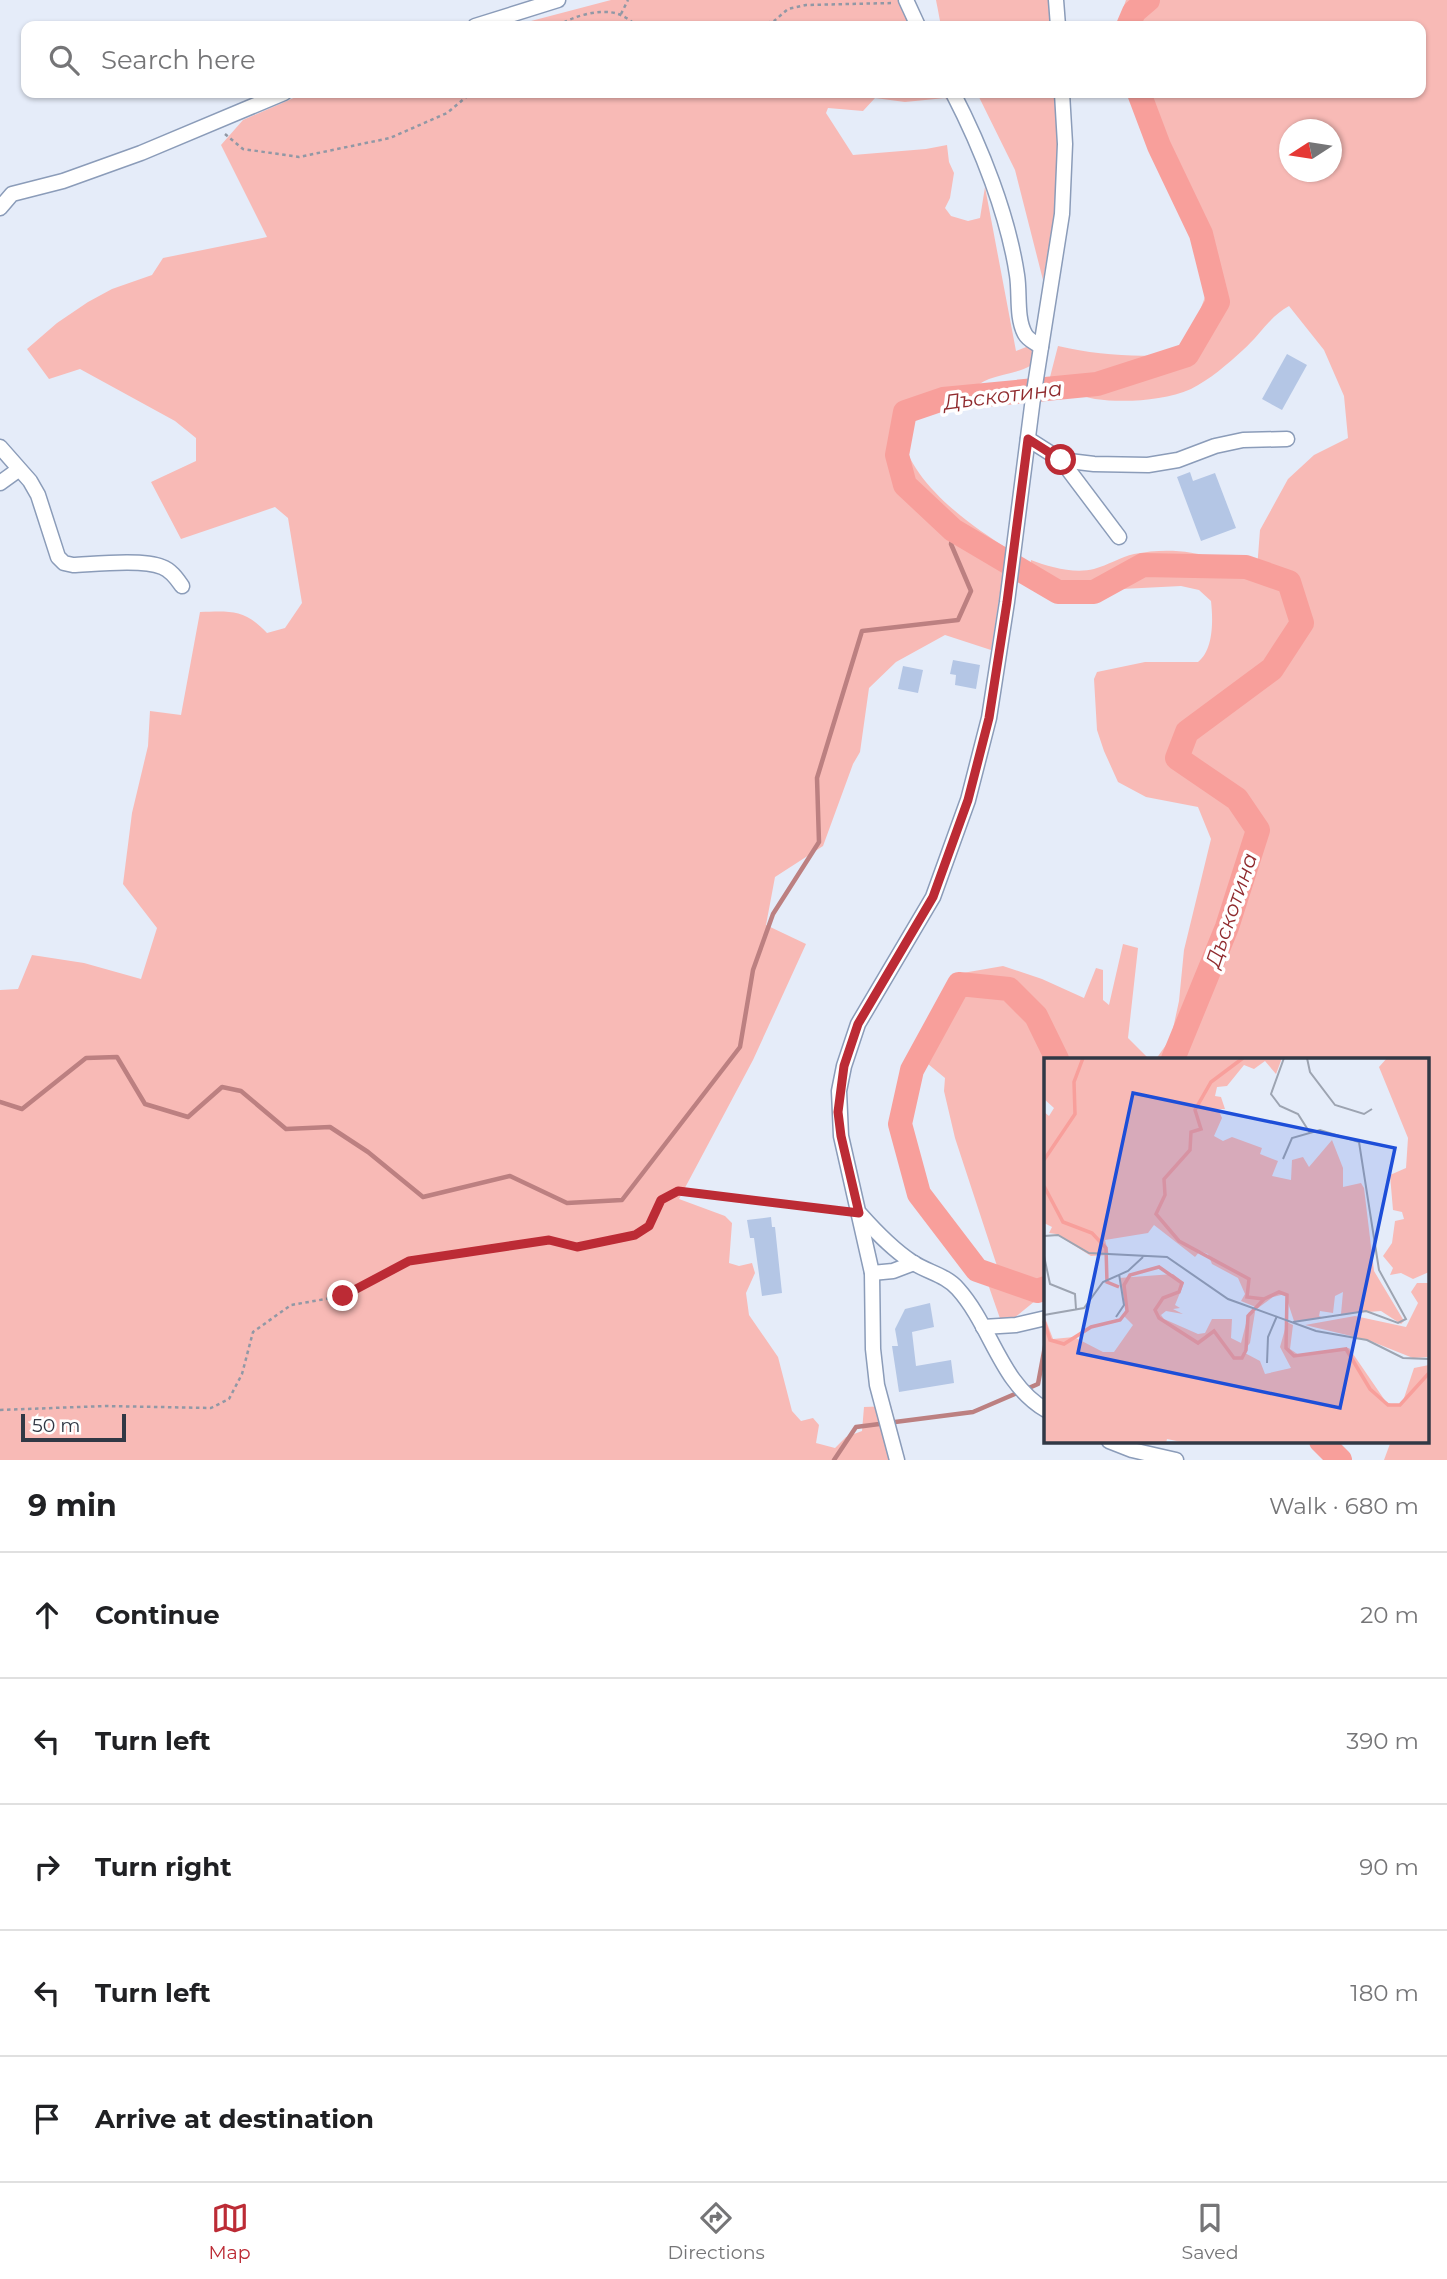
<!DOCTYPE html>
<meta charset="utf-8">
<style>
:root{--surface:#fff;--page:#f2f2f2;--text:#202124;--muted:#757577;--line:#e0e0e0;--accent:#bc2b35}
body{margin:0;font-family:Montserrat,sans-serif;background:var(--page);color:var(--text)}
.compass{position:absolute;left:1279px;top:119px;width:63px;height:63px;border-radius:50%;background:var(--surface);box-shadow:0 2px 5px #0004;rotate:258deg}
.scale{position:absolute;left:21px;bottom:18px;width:105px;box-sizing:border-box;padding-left:7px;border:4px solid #313845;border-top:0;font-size:19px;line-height:24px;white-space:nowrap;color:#313845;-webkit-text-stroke:5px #fff;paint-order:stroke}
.stop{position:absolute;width:21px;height:21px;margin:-16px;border:5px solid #bc2b35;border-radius:50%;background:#fff}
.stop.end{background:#bc2b35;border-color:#fff;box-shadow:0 2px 7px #0008}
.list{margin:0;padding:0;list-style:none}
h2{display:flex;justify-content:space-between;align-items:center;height:91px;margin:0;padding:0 28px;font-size:30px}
h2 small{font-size:23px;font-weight:400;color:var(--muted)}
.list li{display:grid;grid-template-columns:46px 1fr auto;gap:21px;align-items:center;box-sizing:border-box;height:126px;padding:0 28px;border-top:2px solid var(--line)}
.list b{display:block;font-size:26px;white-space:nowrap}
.list em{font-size:23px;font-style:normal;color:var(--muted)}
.icon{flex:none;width:38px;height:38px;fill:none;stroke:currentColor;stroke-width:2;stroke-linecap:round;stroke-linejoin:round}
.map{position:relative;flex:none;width:1447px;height:1460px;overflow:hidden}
.search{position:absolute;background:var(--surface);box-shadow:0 2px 5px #0004;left:21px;right:21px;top:21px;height:77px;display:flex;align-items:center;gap:18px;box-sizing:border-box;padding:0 24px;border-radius:14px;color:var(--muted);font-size:26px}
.sheet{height:721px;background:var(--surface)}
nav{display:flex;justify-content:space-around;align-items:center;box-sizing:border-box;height:98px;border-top:2px solid var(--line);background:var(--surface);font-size:19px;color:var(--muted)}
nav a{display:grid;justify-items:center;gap:4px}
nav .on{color:var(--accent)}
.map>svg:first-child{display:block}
</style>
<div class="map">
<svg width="1447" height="1460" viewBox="0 0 1447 1460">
<rect width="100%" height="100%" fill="#e5ecf9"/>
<g fill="#f8bab6" fill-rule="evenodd">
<path d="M611,0H904L911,26H512Z"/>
<path d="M936,0H1053L1051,26H941Z"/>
<path d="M1126,0H1447V1460H1384L1391,1441H1428V1059H1156L1171,1038L1179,1001L1184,950L1211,839L1198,807L1146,797L1118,782L1104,751L1097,730L1094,679L1097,672L1145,662H1198C1214,650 1213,619 1211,601L1199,590L1181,586L1102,590L1071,596L1037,592L1028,586L1031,560C1049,567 1074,574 1094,569C1108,565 1121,557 1134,554C1178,545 1223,554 1256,582L1260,530L1288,479L1314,455L1348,438L1344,396L1324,350L1289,306C1269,317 1260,335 1243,350C1228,364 1209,380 1191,389C1163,401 1124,403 1095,399C1079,396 1064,388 1049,381L1058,346C1098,355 1137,358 1178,354L1191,335L1212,278L1183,183L1139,109L1132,93H1421V26H1117ZM1290,130H1332V172H1290Z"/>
<path d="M305,93H946L955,107L945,98L905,102L875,98L863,111L828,108L826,113L853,155L926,149L947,145L949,162L954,173L950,198L945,208L951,216L968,221L980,218L985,187L1016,351L1034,344L1030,366C1017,373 1003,374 989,379C976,385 963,394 950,396C937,399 924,397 913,403C903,410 901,421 902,432C907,480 969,525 1007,548L991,650L945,635L896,662L869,688L860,752L853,764L823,846L775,877L766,925L806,944L753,1060L679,1199L725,1216L732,1223L729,1263L739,1266L752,1263L755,1273L746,1293L749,1315L778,1357L792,1411L801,1421L813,1418L819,1425L816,1443L835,1448L846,1437L862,1431L864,1407L891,1406L905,1460H0V990L18,989L32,955L84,963L141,979L157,928L123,884L132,813L148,746L150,711L181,715L200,612C230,611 245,609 267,633L285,628L302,603L288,518L275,507L181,539L151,482L196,461V438L175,421L80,369L49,379L27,349L57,323L88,302L112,289L152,275L163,258L267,237L221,145L243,120Z"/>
<path d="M977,93H1055L1059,187L1043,280L1015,170Z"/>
<path d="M1123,944L1138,948L1128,1038L1149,1059H1046V1292L1003,1327L989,1287L1000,1275L955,1138L944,1091L945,1078L922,1059L920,1042L957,974L1003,966L1042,979L1084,998L1096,968L1103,970V1000L1109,1005Z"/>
</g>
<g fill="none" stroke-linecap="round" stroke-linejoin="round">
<g stroke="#bc8081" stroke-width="4.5">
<path d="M0,1102L22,1109L86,1058L117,1057L145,1104L188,1117L222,1087L241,1091L286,1129L330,1127L368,1152L423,1197L510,1176L567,1203L622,1200L740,1047L753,970L773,914L819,842L817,778L862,631L958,620L971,591L951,544L953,530"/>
<path d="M834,1460L856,1427L973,1412L1038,1384L1046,1341"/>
</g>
<g stroke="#f89f9b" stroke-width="24">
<path d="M1128,26L1134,12L1148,0"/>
<path d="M1139,93L1159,146L1201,234L1218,302L1187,355L1097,384L943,399L905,412L897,455L905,485L953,530L1058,592H1094L1143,565L1246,567L1289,582L1302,623L1272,669L1187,732L1177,758L1237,799L1258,830L1227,927L1173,1059"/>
<path d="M1046,1288L1037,1291L977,1270L919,1194L900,1124L912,1070L959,984L1009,989L1036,1016L1057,1059"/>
<path d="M1321,1441L1340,1460"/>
</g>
</g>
<g fill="#b4c6e5">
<path d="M1287,354L1307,365L1282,410L1262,399Z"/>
<path d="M1190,472L1193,481L1215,473L1236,528L1201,541L1177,477Z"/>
<path d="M953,660L980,665L976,689L955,685L956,675L950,674Z"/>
<path d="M903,666L923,670L918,693L898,689Z"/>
<path d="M771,1217L772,1227H775L782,1293L762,1296L754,1238H750L747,1220Z"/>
<path d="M930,1303L934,1327L912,1332L916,1366L951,1360L954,1383L899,1392L892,1346H898L895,1329L905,1309Z"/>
</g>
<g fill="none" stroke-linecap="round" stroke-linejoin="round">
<defs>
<g id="minor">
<path d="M906,0L918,26"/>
<path d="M1056,0L1058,26"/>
<path d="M475,26L558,0"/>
<path d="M953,93C981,147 1008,215 1017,275C1020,293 1016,318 1025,334C1028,340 1036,343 1041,347"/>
<path d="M0,208L12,194L63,181L141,153L284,93"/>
<path d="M1028,439L1061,460L1094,464L1148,465L1178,460L1215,446L1243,440L1287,439"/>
<path d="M0,447L30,481L38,495L58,557L64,563L73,565C95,564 143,559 162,567C171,570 177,579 182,586"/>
<path d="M1061,460L1119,537"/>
<path d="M0,483L18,470"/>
<path d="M860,1214C876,1232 892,1249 912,1262C927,1272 946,1275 958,1289C992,1327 1000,1383 1046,1410"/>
<path d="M872,1273L893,1271L914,1263"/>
<path d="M983,1327L1016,1325L1046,1318"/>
<path d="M1109,1441L1132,1450L1176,1460"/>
<path d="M897,1460L877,1385L873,1349L872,1273L841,1136L839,1091L844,1066L858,1024L933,897L968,800L989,718L1007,602L1033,398L1062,214L1065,144L1062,93"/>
</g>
</defs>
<use href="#minor" stroke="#8b9cb9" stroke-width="17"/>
<g stroke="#9198a5" stroke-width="2.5" stroke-dasharray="3.5 3.5" stroke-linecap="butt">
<path d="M621,14L628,0"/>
<path d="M558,26C572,16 602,8 618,14C625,16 632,22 638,26"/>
<path d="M753,26L774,21L788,9L806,5L893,3"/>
<path d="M225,134L243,149L299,157L390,138L447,113L471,93"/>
<path d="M0,1410L105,1406L211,1408L229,1399L242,1374L253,1332L291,1305L343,1296L409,1261L549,1239L577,1247L636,1235L649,1226L661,1200L678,1191L845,1211"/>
</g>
<use href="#minor" stroke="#fff" stroke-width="14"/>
</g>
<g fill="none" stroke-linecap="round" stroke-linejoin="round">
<path stroke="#bc2b35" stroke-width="9" d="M343,1296L409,1261L549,1240L577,1247L635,1235L649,1226L661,1200L678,1191L859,1213L841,1136L838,1112L844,1066L858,1024L933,897L968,800L989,718L1007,602L1028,439L1061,460"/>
</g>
<g text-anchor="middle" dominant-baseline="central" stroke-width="7" stroke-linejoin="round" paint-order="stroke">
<g font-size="21" font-style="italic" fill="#902b2e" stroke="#fff">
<text transform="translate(1003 395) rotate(-7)">Дъскотина</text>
<text transform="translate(1231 910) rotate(-71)">Дъскотина</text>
</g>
</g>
<g transform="translate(1044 1058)">
<rect width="385" height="385" fill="#e5ecf9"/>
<path d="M0,0H238L232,16L221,3L210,11L200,7L183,28L173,29L171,38L177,39L181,51H174L178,60L170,78L179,83L188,79L218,90L216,96L234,103L228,118L247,122L248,102L259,99L265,109L288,82L299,110V129L317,125L320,130L330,213L360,263L357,266L337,253L297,256L299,234L291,238L289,255L276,253L275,258L280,260L250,263L241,236L229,239L214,250L197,243L201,236L194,220L168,206L164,196L156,193L151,199L110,167L104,175L61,182L65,197L47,198L12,176L5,175L8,169L0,165V54L5,58L10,50L0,41ZM343,0H385V214L369,221L357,215L346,217L349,210L339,198L348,185L351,163L360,161L358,154L349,152L346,117L362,110L364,80L335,9ZM129,216L140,225L131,247L136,250L129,251L139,256L122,253L117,257L120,261L154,276L161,275L168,261H188L187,280L197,285L205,254H211L206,285L199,294L216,303L221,316L247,310L236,289L243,264L249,267L246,291L255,297L305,290L342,344L352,348L358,346L370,310L385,307V385H142L123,381L122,385H0V257L9,281L30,279L59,294H70L89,267L80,258L83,252L75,220ZM373,225H385V299L369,300L324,282L261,267L311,258L362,269L374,245L367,234Z" fill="#f8bab6"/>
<path fill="none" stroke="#f89f9b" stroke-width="3.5" d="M199,0L167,24L151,52L157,71L147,74L146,92L120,121L121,137L112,156L135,183L205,221L203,239L220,241M0,102L31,56L30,24L39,0M0,128L19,164L48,175L62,190L63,224L75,229M0,263L6,282L20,286L47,269L76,262L83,253L80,227L86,217L115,209L138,225L135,234L119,240L111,252L115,260L154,285L170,273L190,300H198L202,292L204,258L220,241L235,234L243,237L242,290L250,298L302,291L326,331L344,347H356L385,315"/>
<path fill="none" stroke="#9da4b1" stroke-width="2" d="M240,0L227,36L236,48L254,56L266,75M263,0L266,14L291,47L320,56L328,51M239,101L248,80L276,72L315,84L335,212L362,261L354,265L322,253L249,264M0,178L14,177L45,195L123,199L184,241L272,273L323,282L359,300L385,301M0,198L6,226L31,236L32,251M0,257L40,250L59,224L84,213L99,199M72,259L80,247L75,216M223,305L224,279L233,258"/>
<path fill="#1d4ed8" fill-opacity="0.15" stroke="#1d4ed8" stroke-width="3.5" d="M89,35L351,90L296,350L34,295Z"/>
<rect width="385" height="385" fill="none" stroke="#313845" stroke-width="3.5"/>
</g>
</svg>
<svg class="compass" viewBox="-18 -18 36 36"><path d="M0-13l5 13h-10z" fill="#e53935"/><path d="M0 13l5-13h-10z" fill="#757577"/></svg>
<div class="scale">50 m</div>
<div class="stop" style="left:1061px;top:460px"></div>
<div class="stop end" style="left:343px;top:1296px"></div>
<div class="search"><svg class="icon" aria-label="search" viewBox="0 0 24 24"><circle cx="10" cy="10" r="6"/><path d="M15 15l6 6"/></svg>Search here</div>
</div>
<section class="sheet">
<h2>9 min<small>Walk · 680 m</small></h2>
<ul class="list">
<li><svg class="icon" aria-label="ahead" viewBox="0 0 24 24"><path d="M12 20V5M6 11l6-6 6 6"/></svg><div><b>Continue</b></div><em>20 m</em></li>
<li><svg class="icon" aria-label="left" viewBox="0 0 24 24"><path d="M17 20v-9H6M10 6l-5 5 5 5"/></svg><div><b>Turn left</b></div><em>390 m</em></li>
<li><svg class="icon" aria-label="right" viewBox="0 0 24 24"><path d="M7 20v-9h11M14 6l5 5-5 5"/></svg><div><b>Turn right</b></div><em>90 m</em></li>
<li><svg class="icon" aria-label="left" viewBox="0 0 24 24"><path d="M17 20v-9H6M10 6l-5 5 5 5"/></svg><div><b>Turn left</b></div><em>180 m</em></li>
<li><svg class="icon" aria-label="arrive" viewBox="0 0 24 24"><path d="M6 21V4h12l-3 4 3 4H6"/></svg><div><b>Arrive at destination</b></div></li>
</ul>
</section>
<nav>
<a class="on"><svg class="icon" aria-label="map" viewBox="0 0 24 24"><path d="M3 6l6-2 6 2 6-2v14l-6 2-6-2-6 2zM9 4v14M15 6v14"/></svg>Map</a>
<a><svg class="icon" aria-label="directions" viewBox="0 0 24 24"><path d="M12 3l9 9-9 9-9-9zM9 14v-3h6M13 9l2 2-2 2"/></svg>Directions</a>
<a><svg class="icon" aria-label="saved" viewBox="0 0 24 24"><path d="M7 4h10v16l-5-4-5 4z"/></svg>Saved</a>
</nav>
